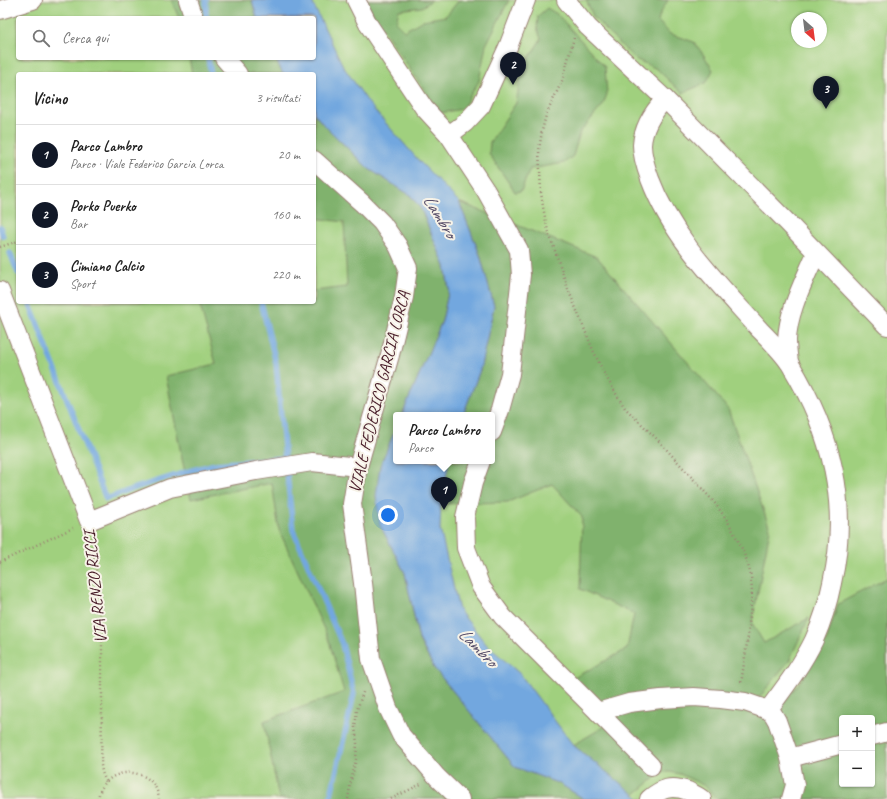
<!DOCTYPE html>
<html lang="it">
<meta charset="utf-8">
<style>
:root{--surface:#fff;--page:#f2f2f2;--text:#222;--muted:#767676;--line:#e0e0e0;--accent:#111827}
body{margin:0;font-family:Caveat,sans-serif;background:var(--page);color:var(--text)}
.controls{position:absolute;right:12px;bottom:12px;display:grid;overflow:hidden;border-radius:4px;box-shadow:0 1px 3px #0004}
.controls button{width:36px;height:36px;display:grid;place-items:center;padding:0;border:0;border-bottom:1px solid var(--line);background:var(--surface);color:var(--text);font:20px sans-serif}
.compass{position:absolute;left:791px;top:12px;width:36px;height:36px;border-radius:50%;background:var(--surface);box-shadow:0 1px 3px #0004;rotate:152deg}
.you{position:absolute;left:388px;top:515px;width:14px;height:14px;margin:-10px;border:3px solid #fff;border-radius:50%;background:#1a73e8;box-shadow:0 0 0 6px #1a73e833}
.badge{display:grid;place-items:center;width:26px;height:26px;border-radius:50%;background:var(--accent);color:#fff;font-size:13px;font-weight:700}
.pin{position:absolute;translate:-50% -33px;filter:drop-shadow(0 1px 2px #0008)}
.pin::after{content:'';position:absolute;top:21px;width:14px;height:12px;background:inherit;clip-path:polygon(0 0,100% 0,50% 100%)}
.popup{position:absolute;left:393px;top:412px;width:102px;height:52px;box-sizing:border-box;display:grid;place-content:center;border-radius:4px;background:var(--surface);filter:drop-shadow(0 1px 3px #0005);font-size:13px;white-space:nowrap;color:var(--muted)}
.popup b{font-size:15px;color:var(--text)}
.popup::after{content:'';position:absolute;left:50%;top:100%;margin-left:-8px;border:8px solid transparent;border-top-color:var(--surface)}
.list{margin:0;padding:0;list-style:none}
h2{display:flex;justify-content:space-between;align-items:center;height:52px;margin:0;padding:0 16px;font-size:17px}
h2 small{font-size:13px;font-weight:400;color:var(--muted)}
.list li{display:grid;grid-template-columns:26px 1fr auto;gap:12px;align-items:center;box-sizing:border-box;height:60px;padding:0 16px;border-top:1px solid var(--line)}
.list b{display:block;font-size:15px;white-space:nowrap}
.list p{margin:0;font-size:13px;white-space:nowrap;color:var(--muted)}
.list em{font-size:13px;font-style:normal;color:var(--muted)}
.icon{flex:none;width:22px;height:22px;fill:none;stroke:currentColor;stroke-width:2;stroke-linecap:round;stroke-linejoin:round}
.map{position:relative;flex:none;width:887px;height:799px;overflow:hidden}
.search{position:absolute;background:var(--surface);box-shadow:0 1px 3px #0004;left:16px;top:16px;width:300px;height:44px;display:flex;align-items:center;gap:10px;box-sizing:border-box;padding:0 14px;border-radius:4px;color:var(--muted);font-size:15px}
.panel{position:absolute;background:var(--surface);box-shadow:0 1px 3px #0004;left:16px;top:72px;width:300px;height:232px;border-radius:4px}
.map>svg:first-child{display:block}
</style>
<div class="map">
<svg width="887" height="799" viewBox="0 0 887 799">
<rect width="100%" height="100%" fill="#f7f3e8"/>
<filter id="ink" filterUnits="userSpaceOnUse"><feTurbulence type="fractalNoise" baseFrequency=".025" numOctaves="2"/><feDisplacementMap in="SourceGraphic" scale="8" xChannelSelector="R" yChannelSelector="G"/><feConvolveMatrix kernelMatrix="1 2 1 2 8 2 1 2 1" color-interpolation-filters="sRGB"/></filter>
<filter id="wash" filterUnits="userSpaceOnUse"><feTurbulence type="fractalNoise" baseFrequency=".012" numOctaves="4" result="noise"/><feDisplacementMap in="SourceGraphic" scale="16" xChannelSelector="R" yChannelSelector="G"/><feGaussianBlur stdDeviation="0.9" result="paint"/><feColorMatrix in="noise" values="0 0 0 0 0 0 0 0 0 0 0 0 0 0 0 0 0 1.4 0 .05"/><feComposite in="paint" operator="in"/></filter>
<g filter="url(#wash)">
<rect width="100%" height="100%" fill="#eadfba"/>
<path fill="#a0d07e" stroke="#757854" fill-rule="evenodd" d="M0,0H887V750L872,718H842V784H872L887,799H0ZM18,18H314V58H18ZM797,18H821V42H797ZM18,74H314V302H18ZM396,415H492V461H396Z"/>
<g fill="#80b26d" stroke="#65684c" fill-rule="evenodd">
<path d="M171,0H252L257,18H179Z"/>
<path d="M365,0H432L422,7L399,10L396,23L404,31L423,20L446,16L459,0H509L486,45L479,81L462,109L440,113L367,5Z"/>
<path d="M586,0H668L660,14L658,21L670,34L694,42L703,54L713,70L706,83L682,93L657,69L635,59L594,18Z"/>
<path d="M547,8L557,14L605,67L607,94L603,105L580,132L573,156L564,163L530,169L521,191L515,192L489,154L490,142L516,103L522,69L541,39L537,28L538,16Z"/>
<path d="M189,58H275L283,74H192Z"/>
<path d="M314,113L322,123L369,169L410,195L421,209L445,266L449,289L442,321L402,415H396V428L380,466V525L405,573L419,640L434,668L515,767L560,784L584,799H279L264,721L344,692L328,638L279,530L272,483L191,499L182,459L166,376L216,364L199,302H314V291L347,287L344,222L314,218Z"/>
<path d="M459,202L597,257L728,409L770,529L752,623L764,643L809,618L789,661L758,699L778,710L805,675L827,639L838,604L887,578V799H717L705,786L680,774L670,772H662L634,795L573,745L614,721L570,680L627,649L634,614L580,589L582,517L552,484L508,502L441,504L449,461H492V415H463L480,370L494,306L480,255ZM842,718H872V784H842Z"/>
</g>
<g fill="#72a7df" stroke="#5e6385">
<path d="M252,0H313V4L343,66L370,105L420,162L459,202L480,255L494,306L480,370L463,415H402L442,321L449,289L445,266L421,209L410,195L369,169L322,123L314,113V74H283L275,58H314V18H257Z"/>
<path d="M396,428V461H449L441,504L440,529L459,610L486,644L520,674L573,745L640,799H584L560,784L515,767L434,668L419,639L405,573L380,525L376,496L380,466Z"/>
</g>
<g fill="none" stroke-linecap="round" stroke-linejoin="round">
<g stroke="#72a7df" stroke-width="5.5">
<path d="M206,0V18"/>
<path d="M208,58L211,74"/>
<path d="M0,227L3,236"/>
<path d="M10,253L18,273"/>
<path d="M29,302L106,499L135,488L189,471L215,464L285,458L276,363L261,302"/>
<path d="M287,474L293,530L342,644L354,694L330,799"/>
</g>
</g>
</g>
<g filter="url(#ink)">
<g fill="none" stroke-linecap="round" stroke-linejoin="round">
<defs>
<g id="minor">
<path d="M188,0L194,18"/>
<path d="M356,0L368,24L424,108L449,135L486,191L519,250L521,275L510,374L500,410L492,432"/>
<path d="M566,0L588,27L665,99L788,223L887,326"/>
<path d="M0,10L33,0"/>
<path d="M224,58L238,74"/>
<path d="M665,99C653,112 643,127 642,145C642,156 646,168 650,179C672,238 719,284 760,330C769,339 783,353 790,364C832,433 850,504 832,583C828,603 822,622 814,640C802,665 785,687 768,710"/>
<path d="M449,135L465,123L481,106L508,47L526,0"/>
<path d="M314,160L362,203L382,223L398,246L408,268L404,297L390,355L358,467L352,504L363,583L371,659L388,708L401,735L437,777L460,799"/>
<path d="M0,291L89,521L170,488L256,471L312,462L358,467"/>
<path d="M789,362C788,355 787,347 787,340C788,310 805,280 816,253"/>
<path d="M481,461L473,483L465,517L466,548L481,587L503,617L598,712L629,703L661,699L694,697L721,699L745,702L768,710L773,714L777,721L790,758L795,785L791,799"/>
<path d="M598,712L651,766"/>
<path d="M872,736L887,732"/>
<path d="M790,758L842,744"/>
<path d="M649,799C662,788 671,785 688,791C693,794 697,795 702,799"/>
</g>
</defs>
<use href="#minor" stroke="#9a7f72" stroke-width="20"/>
<g stroke="#9a7f72" stroke-width="2.5" stroke-dasharray="1 3" stroke-linecap="butt">
<path d="M574,38L562,81L546,115L542,131L539,150L541,192L543,207L547,227L568,289L593,350L603,371L615,392L625,408L658,440L714,502L727,520L740,544L747,561L751,576L752,592L748,636L741,684"/>
<path d="M0,247L18,241"/>
<path d="M91,538L98,581L102,642V712L101,765L102,772L106,782"/>
<path d="M0,562L73,528"/>
<path d="M98,799C103,764 155,764 159,799"/>
<path d="M348,799L351,781L356,759L357,743L355,727L357,710L363,692"/>
<path d="M391,799L421,784"/>
</g>
<use href="#minor" stroke="#fff" stroke-width="18"/>
</g>
</g>
<g text-anchor="middle" dominant-baseline="central" stroke-width="4" stroke-linejoin="round" paint-order="stroke">
<g font-size="17" fill="#4a1f2b" stroke="#f7f3e8">
<text transform="translate(379 392) rotate(-76)">VIALE FEDERICO GARCIA LORCA</text>
<text transform="translate(95 587) rotate(-96)">VIA RENZO RICCI</text>
</g>
<g font-size="18" font-style="italic" fill="#584f6a" stroke="#f7f3e8">
<text transform="translate(440 216) rotate(58)">Lambro</text>
<text transform="translate(478 647) rotate(45)">Lambro</text>
</g>
</g>
</svg>
<div class="controls">
<button>+</button>
<button>−</button>
</div>
<svg class="compass" viewBox="-18 -18 36 36"><path d="M0-13l5 13h-10z" fill="#e53935"/><path d="M0 13l5-13h-10z" fill="#767676"/></svg>
<div class="you"></div>
<div class="pin badge" style="left:444px;top:510px">1</div>
<div class="popup"><b>Parco Lambro</b>Parco</div>
<div class="pin badge" style="left:513px;top:85px">2</div>
<div class="pin badge" style="left:826px;top:109px">3</div>
<div class="search"><svg class="icon" aria-label="search" viewBox="0 0 24 24"><circle cx="10" cy="10" r="6"/><path d="M15 15l6 6"/></svg>Cerca qui</div>
<section class="panel">
<h2>Vicino<small>3 risultati</small></h2>
<ul class="list">
<li><span class="badge">1</span><div><b>Parco Lambro</b><p>Parco · Viale Federico Garcia Lorca</p></div><em>20 m</em></li>
<li><span class="badge">2</span><div><b>Porko Puerko</b><p>Bar</p></div><em>160 m</em></li>
<li><span class="badge">3</span><div><b>Cimiano Calcio</b><p>Sport</p></div><em>220 m</em></li>
</ul>
</section>
</div>
